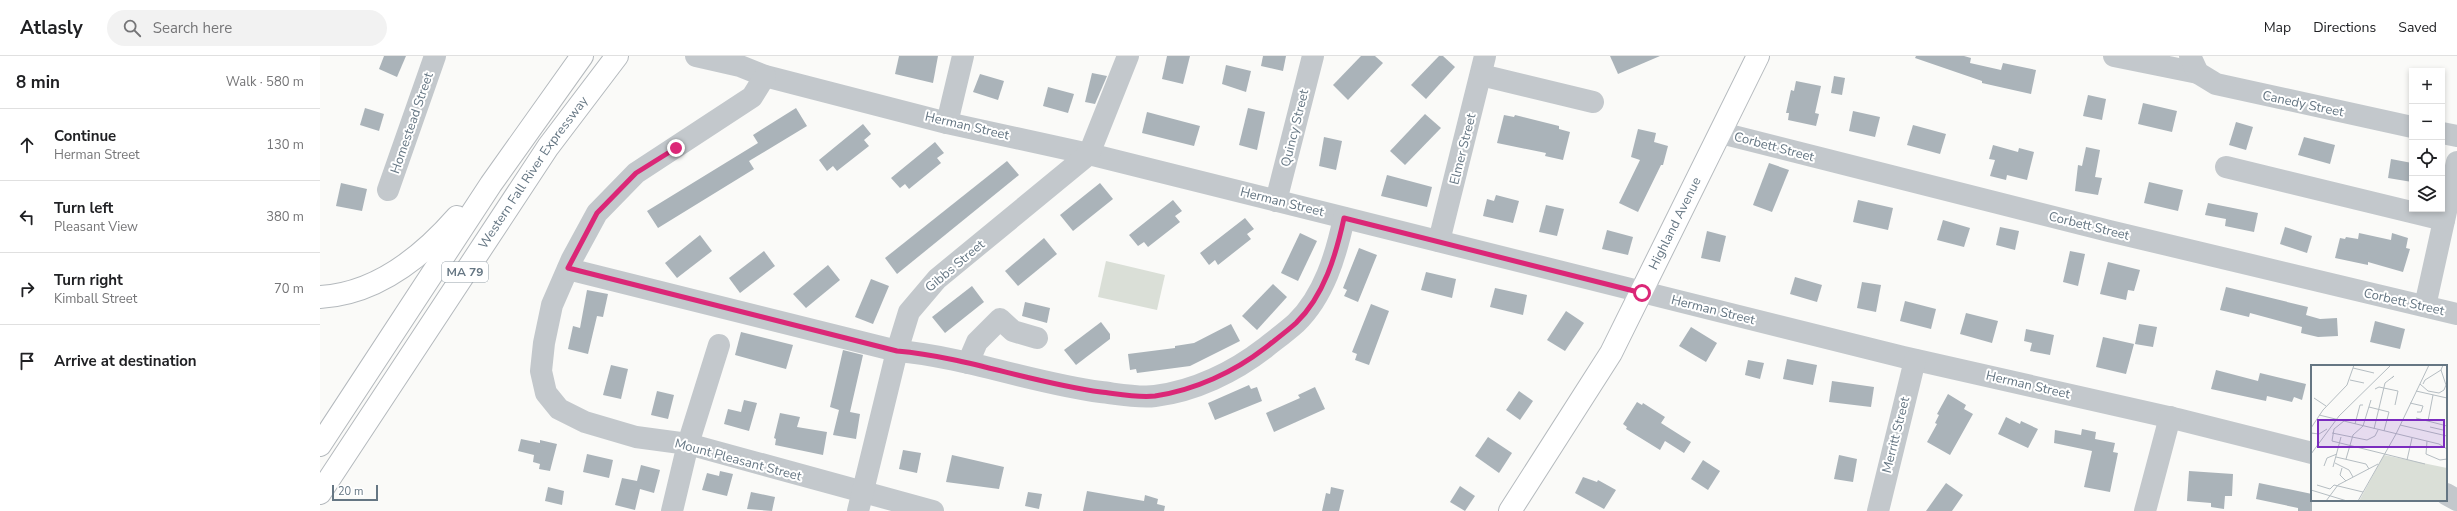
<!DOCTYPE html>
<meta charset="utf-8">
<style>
:root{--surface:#fff;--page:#f2f2f2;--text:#202124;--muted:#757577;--line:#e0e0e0}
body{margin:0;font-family:"Nunito Sans",sans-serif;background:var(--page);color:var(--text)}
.controls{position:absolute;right:12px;top:12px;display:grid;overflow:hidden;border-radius:0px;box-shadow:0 2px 6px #0003}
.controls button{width:36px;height:36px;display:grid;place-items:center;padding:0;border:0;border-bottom:1px solid var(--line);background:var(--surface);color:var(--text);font:20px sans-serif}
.scale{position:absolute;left:12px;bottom:10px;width:46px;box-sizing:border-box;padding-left:4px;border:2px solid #657683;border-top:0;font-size:11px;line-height:14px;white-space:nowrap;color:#657683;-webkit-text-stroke:3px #fff;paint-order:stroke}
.stop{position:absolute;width:12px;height:12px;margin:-9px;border:3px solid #db2777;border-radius:50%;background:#fff}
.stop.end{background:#db2777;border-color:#fff;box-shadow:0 1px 4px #0008}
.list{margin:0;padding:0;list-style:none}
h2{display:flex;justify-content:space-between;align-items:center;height:52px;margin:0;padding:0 16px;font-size:17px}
h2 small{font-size:13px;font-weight:400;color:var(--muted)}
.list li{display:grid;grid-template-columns:26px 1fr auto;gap:12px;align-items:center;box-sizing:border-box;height:72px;padding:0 16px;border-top:1px solid var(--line)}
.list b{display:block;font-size:15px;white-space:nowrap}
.list p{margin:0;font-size:13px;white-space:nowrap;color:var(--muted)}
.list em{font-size:13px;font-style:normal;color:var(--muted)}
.icon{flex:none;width:22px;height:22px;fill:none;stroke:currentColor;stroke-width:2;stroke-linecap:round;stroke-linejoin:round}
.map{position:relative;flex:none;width:2137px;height:455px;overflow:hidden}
header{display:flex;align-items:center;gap:24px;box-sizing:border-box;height:56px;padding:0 20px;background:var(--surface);border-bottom:1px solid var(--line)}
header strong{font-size:19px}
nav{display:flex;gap:22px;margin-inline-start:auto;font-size:14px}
.search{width:280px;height:36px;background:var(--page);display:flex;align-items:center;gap:10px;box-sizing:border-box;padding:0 14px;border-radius:22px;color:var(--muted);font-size:15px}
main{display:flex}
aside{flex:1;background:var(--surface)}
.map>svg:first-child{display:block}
</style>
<header>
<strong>Atlasly</strong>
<div class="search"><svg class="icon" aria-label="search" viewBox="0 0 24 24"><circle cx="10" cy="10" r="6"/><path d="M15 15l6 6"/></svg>Search here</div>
<nav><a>Map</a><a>Directions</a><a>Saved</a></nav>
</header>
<main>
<aside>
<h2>8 min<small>Walk · 580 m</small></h2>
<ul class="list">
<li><svg class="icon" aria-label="ahead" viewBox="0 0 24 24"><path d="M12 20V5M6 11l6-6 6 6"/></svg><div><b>Continue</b><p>Herman Street</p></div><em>130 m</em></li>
<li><svg class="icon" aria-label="left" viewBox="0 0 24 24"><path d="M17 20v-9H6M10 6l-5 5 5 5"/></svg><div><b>Turn left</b><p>Pleasant View</p></div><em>380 m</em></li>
<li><svg class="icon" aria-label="right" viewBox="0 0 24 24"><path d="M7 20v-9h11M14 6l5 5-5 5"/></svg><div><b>Turn right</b><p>Kimball Street</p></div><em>70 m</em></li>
<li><svg class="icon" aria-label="arrive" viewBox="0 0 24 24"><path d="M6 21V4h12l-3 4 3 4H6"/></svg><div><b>Arrive at destination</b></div></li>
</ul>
</aside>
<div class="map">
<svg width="2137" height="455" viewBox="0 0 2137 455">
<rect width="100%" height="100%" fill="#fafaf8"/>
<path fill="#dadfd7" d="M786,205L845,219L837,254L778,241Z"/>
<g fill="#aab3b9">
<path d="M64,0H86L77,21L59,13Z"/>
<path d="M579,0H618L613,27L575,18Z"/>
<path d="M847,0H870L863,28L842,23Z"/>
<path d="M943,0H966L963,15L941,10Z"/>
<path d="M1041,0H1055L1063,7L1028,44L1013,29Z"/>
<path d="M1119,0H1123L1135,11L1106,43L1091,29Z"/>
<path d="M1290,0H1340L1298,18Z"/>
<path d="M1596,0H1644L1651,2L1650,7L1681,14L1683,7L1716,14L1711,38L1662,27V25L1595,2Z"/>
<path d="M906,9L931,15L926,36L902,28Z"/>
<path d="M772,17L787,20L775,48L765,46Z"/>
<path d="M660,18L684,25L678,44L653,36Z"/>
<path d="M1514,20L1525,22L1522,39L1511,37Z"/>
<path d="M1476,25L1501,30L1495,57L1499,58L1496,70L1468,64L1469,57H1466L1471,34L1474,35Z"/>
<path d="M728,31L754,38L748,57L723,50Z"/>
<path d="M1768,39L1786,43L1782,64L1763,60Z"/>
<path d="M1823,47L1857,55L1852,76L1818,68Z"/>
<path d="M45,52L64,58L59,75L40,69Z"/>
<path d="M476,52L487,70L429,105L434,113L338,172L327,155L438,87L433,79Z"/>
<path d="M928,52L945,56L937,94L919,89Z"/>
<path d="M1533,55L1560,61L1555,81L1529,75Z"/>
<path d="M827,56L880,70L874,90L822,77Z"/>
<path d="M1105,58L1121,72L1085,109L1070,95Z"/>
<path d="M1184,59L1194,61L1195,59L1239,70V73L1250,76L1243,104L1225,100L1226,97L1177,87Z"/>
<path d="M1916,66L1933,71L1926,94L1909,89Z"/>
<path d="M543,68L551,78L544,84L549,90L517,115L513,110L507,115L499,104Z"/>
<path d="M1593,69L1626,78L1620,98L1587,89Z"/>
<path d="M1318,73L1336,77L1334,86L1348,90L1343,109H1341L1318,156L1299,147L1320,104L1311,101Z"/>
<path d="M1004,81L1022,85L1016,114L999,110Z"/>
<path d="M1984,81L2015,89L2010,108L1978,99Z"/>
<path d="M615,86L624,97L617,102L621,107L589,133L585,128L580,132L571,122Z"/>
<path d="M1673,89L1698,96L1699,92L1714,96L1707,124L1687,119L1686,124L1670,120L1675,104L1669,103Z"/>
<path d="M1766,91L1780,94L1775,121L1782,122L1778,139L1755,135L1758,109L1762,110Z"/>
<path d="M2071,103L2092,107V126L2068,122Z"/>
<path d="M687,105L699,119L577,218L565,202Z"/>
<path d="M1449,107L1469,114L1452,156L1433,149Z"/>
<path d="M1067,119L1112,131L1107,151L1061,140Z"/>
<path d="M1829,126L1863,134L1858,155L1824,147Z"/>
<path d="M21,127L47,133L42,155L16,150Z"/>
<path d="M780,127L793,143L753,175L740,159Z"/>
<path d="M1176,139L1199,145L1193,167L1163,160L1167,143L1174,145Z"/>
<path d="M853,144L862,155L855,160L860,166L828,191L824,186L818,190L809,179Z"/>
<path d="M1538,144L1573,152L1568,174L1533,166Z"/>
<path d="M1888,147L1938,157L1934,176L1905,170L1906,163L1885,159Z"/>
<path d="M1226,149L1244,153L1237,180L1219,176Z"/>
<path d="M925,162L934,173L927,178L931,183L898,209L895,204L889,209L880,197Z"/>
<path d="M1623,164L1650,172L1644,191L1617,184Z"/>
<path d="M1680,171L1699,175L1695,194L1676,189Z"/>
<path d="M1965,171L1992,180L1987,197L1960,188Z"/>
<path d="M1287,174L1313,181L1308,199L1282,193Z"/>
<path d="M1387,175L1406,180L1400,206L1381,202Z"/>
<path d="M980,177L997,185L978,225L961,217Z"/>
<path d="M2039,177L2071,184L2072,177L2088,182L2086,192L2090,193L2083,216L2048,206V209L2015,202L2020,182L2025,183L2026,181L2038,183Z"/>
<path d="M380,179L392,195L357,222L345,207Z"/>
<path d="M724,182L737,198L698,230L685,215Z"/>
<path d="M1039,192L1057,199L1038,246L1024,240L1027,234L1023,232Z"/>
<path d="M444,195L455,210L420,237L409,222Z"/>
<path d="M1750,195L1765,198L1758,230L1743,226Z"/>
<path d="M1788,206L1820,214L1814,235L1808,234L1806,244L1780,238Z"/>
<path d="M508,209L520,224L486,252L473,238Z"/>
<path d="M1106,216L1136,223L1132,242L1101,234Z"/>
<path d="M1475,221L1502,229L1497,246L1470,238Z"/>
<path d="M551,223L569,230L553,268L535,261Z"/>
<path d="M1542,226L1561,229L1556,256L1537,252Z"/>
<path d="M953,228L967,241L937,274L922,260Z"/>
<path d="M652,230L664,246L625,277L612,261Z"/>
<path d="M1906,231L1988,251L1986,259L2000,263L2017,262L2018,280L1998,281L1981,277L1982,271L1930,257L1929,261L1900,254Z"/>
<path d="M1175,232L1207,239L1203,259L1170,251Z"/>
<path d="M267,234L288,238L283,261L277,260L268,298L248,293L253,270L260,272Z"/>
<path d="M1585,245L1616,253L1611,273L1580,265Z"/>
<path d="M705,246L730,252L727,267L702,260Z"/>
<path d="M1051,248L1069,255L1049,309L1035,304L1037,298L1032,296Z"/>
<path d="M1246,255L1264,267L1245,295L1227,284Z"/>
<path d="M1646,257L1678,265L1672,287L1640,278Z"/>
<path d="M2055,265L2085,273L2080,293L2050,286Z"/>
<path d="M781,266L790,278V283L756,309L744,294Z"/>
<path d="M911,268L920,285L870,310L817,317L816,313L810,314L808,298L855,292V290L874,287Z"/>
<path d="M1819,268L1837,271L1833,291L1815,288Z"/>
<path d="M1371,271L1397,287L1386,306L1359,290Z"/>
<path d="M1706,273L1734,279L1730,299L1710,295L1712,287L1704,285Z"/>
<path d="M421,276L473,289L466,313L415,299Z"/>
<path d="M1783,281L1814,288L1806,318L1776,311Z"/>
<path d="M523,294L543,299L530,356L540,358L536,383L513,379L519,354L510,351Z"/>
<path d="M1467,303L1497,309L1493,329L1463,323Z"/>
<path d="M1428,304L1444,307L1440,323L1425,319Z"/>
<path d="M291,309L308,313L301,343L283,339Z"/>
<path d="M1896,314L1938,325L1940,317L1986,328L1982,344L1974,341L1972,346L1947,340L1946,345L1891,333Z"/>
<path d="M1512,325L1554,331L1551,351L1509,346Z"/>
<path d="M929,329L931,333L937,331L942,345L895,364L888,347Z"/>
<path d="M995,331L1005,353L954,376L946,357L980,342L978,339Z"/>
<path d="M337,335L354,339L348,363L331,359Z"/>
<path d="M1199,335L1213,345L1200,364L1186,354Z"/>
<path d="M1628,338L1646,349L1644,353L1653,358L1630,399L1607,386L1617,368L1615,367L1619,359L1617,358Z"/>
<path d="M424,344L437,347L429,375L404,368L408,353L421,356Z"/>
<path d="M1317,346L1322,349L1323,347L1345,361L1341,367L1371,386L1364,397L1345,385L1340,394L1306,373L1307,371L1303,368Z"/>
<path d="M460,357L480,361L477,371L507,376L503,399L455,389L456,383L454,382Z"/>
<path d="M1686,361L1700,368L1701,365L1718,373L1708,392L1678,378Z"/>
<path d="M1762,373L1776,376L1775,383L1795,387L1793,396L1798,397L1790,436L1764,431L1772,395L1734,387L1735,374L1761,379Z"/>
<path d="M1168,381L1192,397L1179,417L1155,400Z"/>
<path d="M201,383L220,387V384L237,388L230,415L219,413L220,408L213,406L214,399L198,395Z"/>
<path d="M583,394L601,397L597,417L579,413Z"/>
<path d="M267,398L293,404L289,422L263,416Z"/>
<path d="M632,399L684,411L679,433L626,426Z"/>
<path d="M1519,399L1537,403L1533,426L1514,423Z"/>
<path d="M1383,404L1400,415L1388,434L1371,423Z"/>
<path d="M321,409L340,414L334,437L320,433L315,454L295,449L302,422L317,425Z"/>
<path d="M400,415L413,418L407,440L382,434L387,417L399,420Z"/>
<path d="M1869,415L1913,418L1912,440H1905L1904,453L1891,451V447L1867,445Z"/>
<path d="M1263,421L1277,426L1278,424L1296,434L1284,453L1255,437Z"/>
<path d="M1626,427L1643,439L1632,455H1606Z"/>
<path d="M1939,427L1992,438V455H1978V452L1936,443Z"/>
<path d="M1140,430L1155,440L1145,455L1130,446Z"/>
<path d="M228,431L244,435L242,449L225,445Z"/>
<path d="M1011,431L1024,434L1019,455H1002L1006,437L1010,438Z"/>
<path d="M767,435L824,445L825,439L838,443L837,448L845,450L844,455H763Z"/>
<path d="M431,436L455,441L452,455L427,453Z"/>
<path d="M708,436L722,438L719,453L705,450Z"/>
</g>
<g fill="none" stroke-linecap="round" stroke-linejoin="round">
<defs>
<g id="major">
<path id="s1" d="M1190,455L1291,297L1438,0"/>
</g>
<g id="highway">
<path d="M0,241C56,238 102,201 137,161"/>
<path d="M0,389L171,128L262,0"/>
<path id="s2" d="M0,437L228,91L297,0"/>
</g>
</defs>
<use href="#major" stroke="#b5babe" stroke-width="24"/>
<use href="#highway" stroke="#b4b9bd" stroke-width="24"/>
<g stroke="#c3c8cc" stroke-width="22">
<path d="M376,0L420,10L445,20L627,67L769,98L1583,301L1857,363L1992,397"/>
<path d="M1794,0L1878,17"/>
<path d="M1870,0L1878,17L1896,28L2092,71"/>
<path d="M1161,19L1273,46"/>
<path d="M445,20L432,41L316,117L277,157L252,203L232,249L224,287L221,315L226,337L239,353L265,366L316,381L368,388L613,455"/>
<path d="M627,67L643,0"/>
<path d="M1401,77L1789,175L2137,258"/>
<path d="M2122,77L2137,80"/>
<path d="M1906,111L2124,164"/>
<path d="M68,134L115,0"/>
<path d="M956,145L993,0"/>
<path d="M1119,185L1165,0"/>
<path d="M248,213L577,295C646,301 712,327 781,336C798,338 818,342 835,340C875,335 914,316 945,292C955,284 966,276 976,267C1004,240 1016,199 1024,162"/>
<path d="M2105,250L2137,106"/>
<path d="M648,307L657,286L680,263L693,275L717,282"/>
<path d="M2126,438L2137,444"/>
<path d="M352,455L368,388L399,289"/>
<path d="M538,455L577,295L589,256L617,223L769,98L808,0"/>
<path d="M1558,455L1595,304"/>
<path d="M1825,455L1850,361"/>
</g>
<use href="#major" stroke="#fff" stroke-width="22"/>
<use href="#highway" stroke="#fff" stroke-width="22"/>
</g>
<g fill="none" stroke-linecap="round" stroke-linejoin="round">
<path stroke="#db2777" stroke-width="5" d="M356,92L316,117L277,157L248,212L577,295C646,301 712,327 781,336C798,338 818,342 835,340C875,334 914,316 945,292C955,284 966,276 976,267C1004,240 1016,199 1024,162L1322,237"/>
</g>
<g text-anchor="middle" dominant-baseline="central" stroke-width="4" stroke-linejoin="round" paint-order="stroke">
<rect fill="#fff" stroke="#939fa8" stroke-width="1" x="122" y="206" width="46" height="20" rx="3"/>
<g font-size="12" font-weight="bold" fill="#657683">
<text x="145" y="216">MA 79</text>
</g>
<g font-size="13" fill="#657683" stroke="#fff">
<text transform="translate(1983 48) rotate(12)">Canedy Street</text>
<text transform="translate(92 67) rotate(-71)">Homestead Street</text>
<text transform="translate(647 70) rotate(13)">Herman Street</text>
<text transform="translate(975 72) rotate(-76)">Quincy Street</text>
<text transform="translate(1454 91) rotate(15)">Corbett Street</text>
<text transform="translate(1143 93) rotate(-76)">Elmer Street</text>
<text stroke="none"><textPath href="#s2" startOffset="385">Western Fall River Expressway</textPath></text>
<text transform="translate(962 146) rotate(14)">Herman Street</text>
<text stroke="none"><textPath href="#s1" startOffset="332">Highland Avenue</textPath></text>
<text transform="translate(1769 170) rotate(14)">Corbett Street</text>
<text transform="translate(635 210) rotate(-40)">Gibbs Street</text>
<text transform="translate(2084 246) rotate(13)">Corbett Street</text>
<text transform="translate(1393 254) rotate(14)">Herman Street</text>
<text transform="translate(1708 329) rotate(13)">Herman Street</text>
<text transform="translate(1576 379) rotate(-76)">Merritt Street</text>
<text transform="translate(418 404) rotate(15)">Mount Pleasant Street</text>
</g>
</g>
<g transform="translate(1991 309)">
<rect width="136" height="136" fill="#fafaf8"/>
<path d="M73,90L136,103V136H48Z" fill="#dadfd7"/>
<path fill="none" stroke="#b5bdc2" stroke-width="1" d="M42,3L63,8M39,15L53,18M109,19L117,26L128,28L133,25L135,20L130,5L132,0M112,19L114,15L130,5M64,24L68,22L87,26L84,40M105,26L136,33M3,33L15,41M99,38L112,41L110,47H106M58,42L78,47L73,66M8,50L128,79L136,84M105,53L136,61M33,56L23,64L21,76L114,99M117,56L122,30M44,59L49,40H52M89,60L136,71M119,62L132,65M0,63L12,45L36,20L43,0M63,64L74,18L83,11L81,13M0,68L8,69L16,64M21,68L56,75L64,71L67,65M116,76L115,89L129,95L136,94M0,89L28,51L80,0M25,92L55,99L58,104M35,94L42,70L52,61L60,35M96,95L101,73M24,98L38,105L42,112M13,101L16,93L26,89M22,102L30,72M31,103L29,110L35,116M6,120L19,124L23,120L52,127M0,125L36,136M15,136L27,120L67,99M47,136L85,69L118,0"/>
<path fill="#7b2cbf" fill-opacity="0.15" stroke="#7b2cbf" stroke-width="2" d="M7,55H133V82H7Z"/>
<rect width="136" height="136" fill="none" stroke="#657683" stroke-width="2"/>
</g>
</svg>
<div class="controls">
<button>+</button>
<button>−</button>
<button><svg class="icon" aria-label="locate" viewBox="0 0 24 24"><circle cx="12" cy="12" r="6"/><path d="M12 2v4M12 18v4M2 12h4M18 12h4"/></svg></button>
<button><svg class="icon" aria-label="layers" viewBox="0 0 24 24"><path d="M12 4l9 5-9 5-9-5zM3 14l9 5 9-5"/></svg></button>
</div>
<div class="scale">20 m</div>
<div class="stop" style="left:1322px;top:237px"></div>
<div class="stop end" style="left:356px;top:92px"></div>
</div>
</main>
